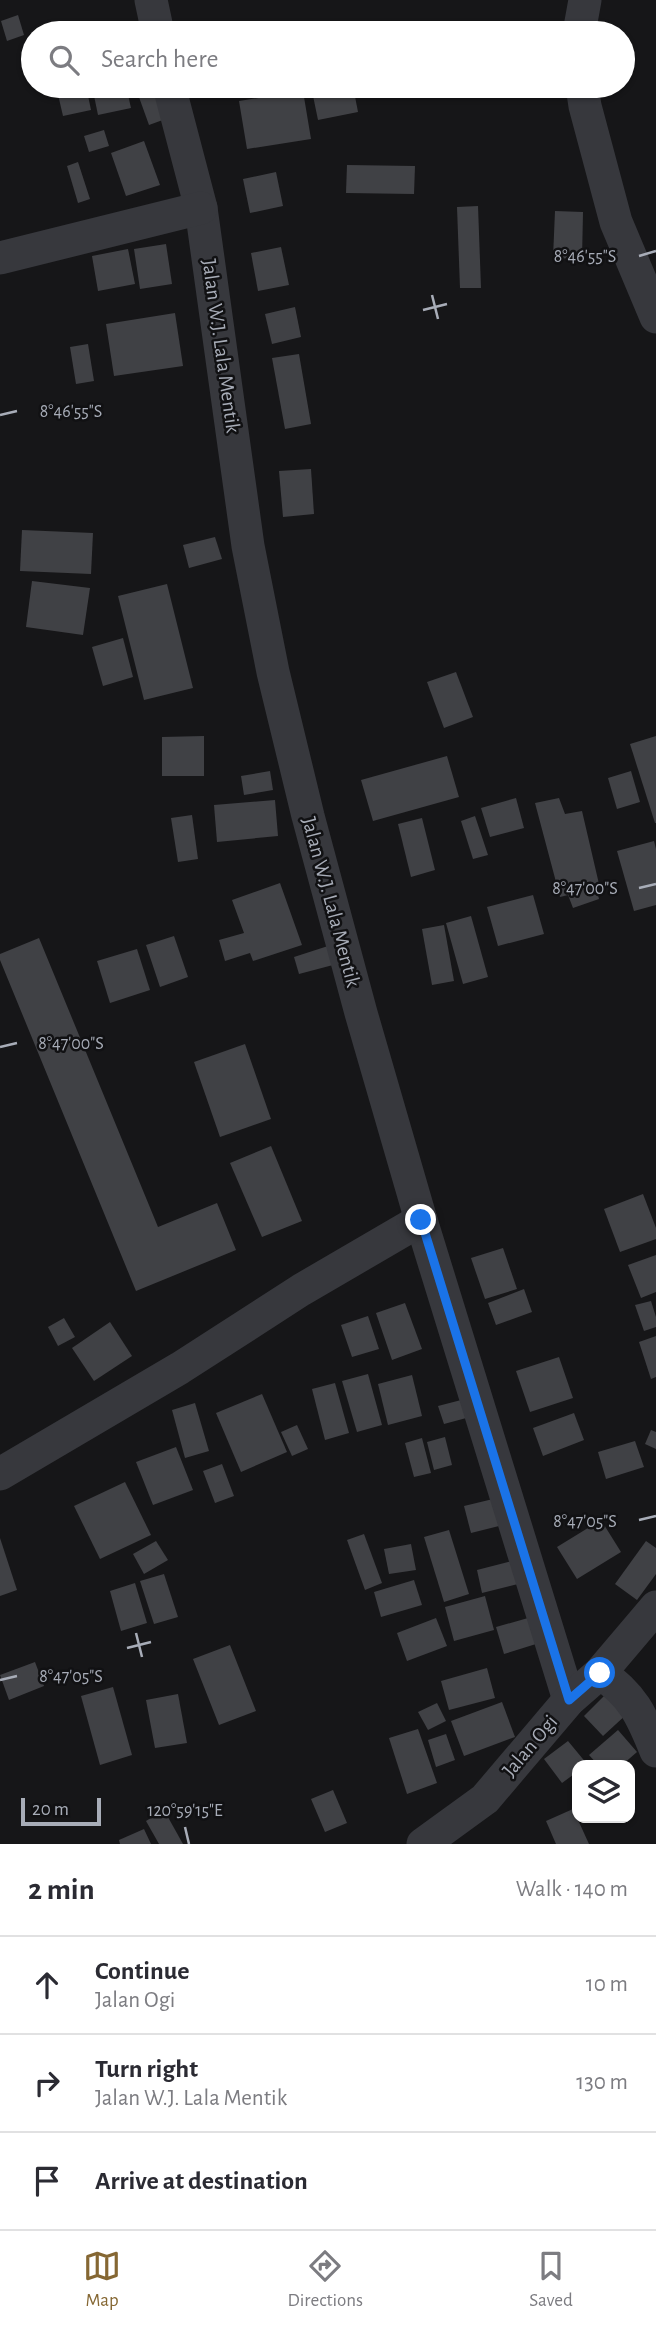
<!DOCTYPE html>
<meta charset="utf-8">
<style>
:root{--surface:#fff;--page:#f2f2f3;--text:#2b2b33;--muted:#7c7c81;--line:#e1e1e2;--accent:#856733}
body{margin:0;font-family:"Alegreya Sans",sans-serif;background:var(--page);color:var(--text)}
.controls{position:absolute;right:21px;bottom:21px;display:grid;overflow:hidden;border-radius:14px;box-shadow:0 2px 5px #0004}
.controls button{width:63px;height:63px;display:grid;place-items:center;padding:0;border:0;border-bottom:2px solid var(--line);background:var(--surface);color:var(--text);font:35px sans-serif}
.scale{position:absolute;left:21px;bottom:18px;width:80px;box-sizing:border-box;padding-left:7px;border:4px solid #a8adb8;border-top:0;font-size:19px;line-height:24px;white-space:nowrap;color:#a8adb8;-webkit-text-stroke:5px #111113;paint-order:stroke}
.stop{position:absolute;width:21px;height:21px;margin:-16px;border:5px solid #1a73e8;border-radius:50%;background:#fff}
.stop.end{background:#1a73e8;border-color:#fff;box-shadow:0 2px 7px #0008}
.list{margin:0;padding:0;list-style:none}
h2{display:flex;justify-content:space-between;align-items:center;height:91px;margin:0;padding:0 28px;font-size:30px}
h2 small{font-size:23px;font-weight:400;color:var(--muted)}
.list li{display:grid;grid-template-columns:46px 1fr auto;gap:21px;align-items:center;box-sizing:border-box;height:98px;padding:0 28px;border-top:2px solid var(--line)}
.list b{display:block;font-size:26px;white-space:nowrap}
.list p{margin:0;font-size:23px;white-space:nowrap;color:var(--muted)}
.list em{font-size:23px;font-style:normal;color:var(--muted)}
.icon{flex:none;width:38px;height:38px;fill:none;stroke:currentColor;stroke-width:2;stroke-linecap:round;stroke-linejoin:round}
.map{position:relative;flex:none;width:656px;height:1844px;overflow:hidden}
.search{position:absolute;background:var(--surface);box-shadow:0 2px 5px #0004;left:21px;right:21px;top:21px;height:77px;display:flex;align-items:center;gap:18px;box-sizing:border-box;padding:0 24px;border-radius:38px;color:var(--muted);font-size:26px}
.sheet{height:385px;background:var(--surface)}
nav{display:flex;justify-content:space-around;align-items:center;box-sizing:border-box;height:98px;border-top:2px solid var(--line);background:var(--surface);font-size:19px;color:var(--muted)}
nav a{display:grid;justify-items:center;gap:4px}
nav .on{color:var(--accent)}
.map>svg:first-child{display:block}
</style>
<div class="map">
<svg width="656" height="1844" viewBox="0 0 656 1844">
<rect width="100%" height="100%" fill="#161618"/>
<g fill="#404145">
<path d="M18,15L24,35L7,41L1,21Z"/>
<path d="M56,86H86L91,110L63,116Z"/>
<path d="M92,86H126L131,108L98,115Z"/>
<path d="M135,86H160L171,117L149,125Z"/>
<path d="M311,86H353L358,112L318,120Z"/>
<path d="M303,91L311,139L247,149L239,101Z"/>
<path d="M104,130L109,146L89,152L84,136Z"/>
<path d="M144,141L160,185L126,196L111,153Z"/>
<path d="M78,162L90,199L78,203L67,166Z"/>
<path d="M347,165L415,166L414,194L346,193Z"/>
<path d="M276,172L283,206L250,213L243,179Z"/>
<path d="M478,206L481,288H460L457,207Z"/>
<path d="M555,211L583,212L582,259L553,258Z"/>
<path d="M166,244L172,284L140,289L134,249Z"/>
<path d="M281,247L289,285L258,291L251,253Z"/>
<path d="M128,249L135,284L98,291L92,256Z"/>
<path d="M295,307L301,337L272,344L265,314Z"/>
<path d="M175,313L183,366L114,376L106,324Z"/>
<path d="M88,344L94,381L76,384L70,347Z"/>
<path d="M299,354L311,424L285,429L272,358Z"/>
<path d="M311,469L314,514L283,517L279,471Z"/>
<path d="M22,530L93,533L91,574L20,571Z"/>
<path d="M215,537L222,559L189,568L183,545Z"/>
<path d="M32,581L90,588L83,635L26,627Z"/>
<path d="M167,584L193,688L144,700L118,596Z"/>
<path d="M123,638L133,677L103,686L92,647Z"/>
<path d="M456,672L473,717L444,728L427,682Z"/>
<path d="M204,736V776H162V737Z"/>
<path d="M656,736V823H655L630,744Z"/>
<path d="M447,756L459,797L373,821L361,780Z"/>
<path d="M270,771L273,790L244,795L241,776Z"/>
<path d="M631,771L640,802L617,809L608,778Z"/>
<path d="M516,798L524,828L490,837L481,808Z"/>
<path d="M559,798L565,814L582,811L599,884L596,887L599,899L573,908L568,895L560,897L535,803Z"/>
<path d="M275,800L278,836L217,842L214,805Z"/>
<path d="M192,815L198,859L178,862L171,818Z"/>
<path d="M475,816L488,855L473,859L461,821Z"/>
<path d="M422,818L435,870L411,877L398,824Z"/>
<path d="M654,841L656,849V905L634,911L617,851Z"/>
<path d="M280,883L302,945L253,961L250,953L225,961L219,940L244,933L232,900Z"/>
<path d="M533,895L544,934L498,946L487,907Z"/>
<path d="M471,916L488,977L463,984L446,923Z"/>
<path d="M444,925L454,981L432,985L422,929Z"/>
<path d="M174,936L188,977L160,987L146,945Z"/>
<path d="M39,938L158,1227L217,1203L236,1250L136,1291L0,960V954Z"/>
<path d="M328,946L333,965L299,974L294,957Z"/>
<path d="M137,949L150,990L110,1003L97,961Z"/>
<path d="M245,1044L271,1119L220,1137L194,1062Z"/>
<path d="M271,1146L302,1221L262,1237L230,1163Z"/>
<path d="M643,1194L656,1228V1239L620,1252L604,1209Z"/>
<path d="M503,1248L517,1289L485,1299L471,1258Z"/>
<path d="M656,1255V1292L641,1298L628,1265Z"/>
<path d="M524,1289L532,1312L496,1325L488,1303Z"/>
<path d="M651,1301L656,1317V1327L644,1331L635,1305Z"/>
<path d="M405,1303L422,1349L392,1360L376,1313Z"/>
<path d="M368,1316L379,1349L352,1357L341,1325Z"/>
<path d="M64,1318L75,1337L58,1346L48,1327Z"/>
<path d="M110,1322L132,1356L94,1381L72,1348Z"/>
<path d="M656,1336V1377L651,1379L639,1342Z"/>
<path d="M559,1357L573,1398L530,1412L516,1371Z"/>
<path d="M368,1374L382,1425L357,1432L342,1381Z"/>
<path d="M412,1375L422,1416L388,1425L378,1384Z"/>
<path d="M335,1383L349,1433L325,1440L312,1389Z"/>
<path d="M262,1394L287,1452L241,1472L216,1413Z"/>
<path d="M465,1399L470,1417L444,1424L438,1406Z"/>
<path d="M195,1403L209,1451L185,1458L172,1410Z"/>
<path d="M574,1413L584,1440L543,1456L533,1428Z"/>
<path d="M297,1425L308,1449L292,1456L281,1432Z"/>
<path d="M651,1430L656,1432V1449L645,1444Z"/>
<path d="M445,1437L452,1465L434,1470L427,1442Z"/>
<path d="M422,1438L431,1473L414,1477L405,1443Z"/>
<path d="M635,1441L644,1467L606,1479L598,1452Z"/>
<path d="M176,1447L193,1490L153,1505L136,1462Z"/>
<path d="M222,1464L234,1496L215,1503L203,1471Z"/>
<path d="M125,1482L151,1535L100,1559L74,1506Z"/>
<path d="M493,1499L499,1526L471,1533L464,1506Z"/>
<path d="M601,1520L621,1552L577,1579L557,1547Z"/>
<path d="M449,1530L469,1594L444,1602L424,1537Z"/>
<path d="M364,1534L382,1583L365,1590L347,1540Z"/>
<path d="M0,1538L17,1590L0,1596Z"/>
<path d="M156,1541L168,1560L144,1574L133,1554Z"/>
<path d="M646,1541L656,1548V1574L637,1600L615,1584Z"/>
<path d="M411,1544L416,1570L389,1574L384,1549Z"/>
<path d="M512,1561L518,1584L482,1593L477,1570Z"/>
<path d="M164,1574L178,1617L154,1624L140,1581Z"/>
<path d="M414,1580L422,1605L381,1617L374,1592Z"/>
<path d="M135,1583L147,1623L121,1631L110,1591Z"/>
<path d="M485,1596L494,1630L454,1641L445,1607Z"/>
<path d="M436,1618L447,1646L407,1661L397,1633Z"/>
<path d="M528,1618L536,1644L504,1654L496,1627Z"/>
<path d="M230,1645L256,1711L219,1725L193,1659Z"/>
<path d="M35,1662L44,1686L9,1700L0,1675Z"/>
<path d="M487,1668L495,1698L449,1710L441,1681Z"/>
<path d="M113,1687L132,1755L100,1765L81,1696Z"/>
<path d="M608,1692L628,1713L603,1736L584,1716Z"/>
<path d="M178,1694L187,1743L155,1748L146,1700Z"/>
<path d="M502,1702L515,1737L464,1756L451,1721Z"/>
<path d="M437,1703L446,1721L428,1730L418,1712Z"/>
<path d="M418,1729L437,1783L407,1794L389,1738Z"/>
<path d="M618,1730L637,1752L622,1765H598L589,1755Z"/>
<path d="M446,1734L455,1760L436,1767L428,1740Z"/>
<path d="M568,1741L587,1764L577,1765V1772L562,1783L544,1759Z"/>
<path d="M333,1790L347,1823L325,1832L311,1799Z"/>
<path d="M573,1809L589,1844H556L546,1821Z"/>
<path d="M164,1810L183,1844H159L146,1821Z"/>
<path d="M144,1829L151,1844H120L119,1840Z"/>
</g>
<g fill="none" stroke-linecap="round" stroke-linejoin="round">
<g stroke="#37383d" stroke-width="33">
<path d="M151,0L158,33"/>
<path d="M579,33L585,0"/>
<path d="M169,86L201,208L248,546L273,672L308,816L361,1013L421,1220L569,1700"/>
<path d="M582,86L585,106L616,222L656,317"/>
<path d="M0,258L201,208"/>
<path d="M0,1474L180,1368L301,1290L421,1220"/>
<path d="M600,1673C633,1695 642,1716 656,1751"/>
<path d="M423,1844L485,1799L569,1700L600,1673L656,1607"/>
</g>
</g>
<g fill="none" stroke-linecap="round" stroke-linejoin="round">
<path stroke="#1a73e8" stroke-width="9" d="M421,1220L569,1700L600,1673"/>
</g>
<path fill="none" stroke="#a8adb8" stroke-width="2.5" d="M639,256L656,251M432,295L438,319M423,310L447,304M0,415L17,411M639,888L656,884M0,1047L17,1043M639,1520L656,1516M136,1633L142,1657M127,1648L151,1642M0,1680L17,1676M185,1827L189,1844"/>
<g text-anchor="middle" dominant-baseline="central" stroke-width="5" stroke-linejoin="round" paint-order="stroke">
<g font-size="21" fill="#a8adb8" stroke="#111113">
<text transform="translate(221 346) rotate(82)">Jalan W.J. Lala Mentik</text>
<text transform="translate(331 902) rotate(75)">Jalan W.J. Lala Mentik</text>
<text transform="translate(530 1746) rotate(-50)">Jalan Ogi</text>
</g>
</g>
<g font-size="18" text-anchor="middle" fill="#a8adb8" stroke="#111113" stroke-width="5" stroke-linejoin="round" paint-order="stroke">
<text x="585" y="262">8°46'55"S</text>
<text x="71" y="417">8°46'55"S</text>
<text x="585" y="894">8°47'00"S</text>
<text x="71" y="1049">8°47'00"S</text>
<text x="585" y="1527">8°47'05"S</text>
<text x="71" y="1682">8°47'05"S</text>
<text x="185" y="1816">120°59'15"E</text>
</g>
</svg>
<div class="controls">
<button><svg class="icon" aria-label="layers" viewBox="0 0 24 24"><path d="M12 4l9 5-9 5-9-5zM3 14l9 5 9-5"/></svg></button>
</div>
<div class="scale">20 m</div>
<div class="stop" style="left:600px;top:1673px"></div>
<div class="stop end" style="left:421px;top:1220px"></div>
<div class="search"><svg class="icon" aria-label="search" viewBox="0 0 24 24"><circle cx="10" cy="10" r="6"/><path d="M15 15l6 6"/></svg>Search here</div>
</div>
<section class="sheet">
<h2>2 min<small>Walk · 140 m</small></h2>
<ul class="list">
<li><svg class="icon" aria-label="ahead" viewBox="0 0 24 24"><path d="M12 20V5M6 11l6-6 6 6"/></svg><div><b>Continue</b><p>Jalan Ogi</p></div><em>10 m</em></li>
<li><svg class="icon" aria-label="right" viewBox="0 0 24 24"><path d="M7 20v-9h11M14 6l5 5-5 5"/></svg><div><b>Turn right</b><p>Jalan W.J. Lala Mentik</p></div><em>130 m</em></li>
<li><svg class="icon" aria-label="arrive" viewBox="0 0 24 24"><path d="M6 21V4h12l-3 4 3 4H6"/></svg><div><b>Arrive at destination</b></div></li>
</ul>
</section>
<nav>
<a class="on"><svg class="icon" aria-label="map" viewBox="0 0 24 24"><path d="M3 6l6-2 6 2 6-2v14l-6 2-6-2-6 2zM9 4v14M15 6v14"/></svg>Map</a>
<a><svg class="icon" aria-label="directions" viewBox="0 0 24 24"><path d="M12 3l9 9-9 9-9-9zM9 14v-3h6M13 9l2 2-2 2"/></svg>Directions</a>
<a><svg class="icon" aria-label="saved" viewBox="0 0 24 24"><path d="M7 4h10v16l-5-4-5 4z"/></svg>Saved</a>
</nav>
